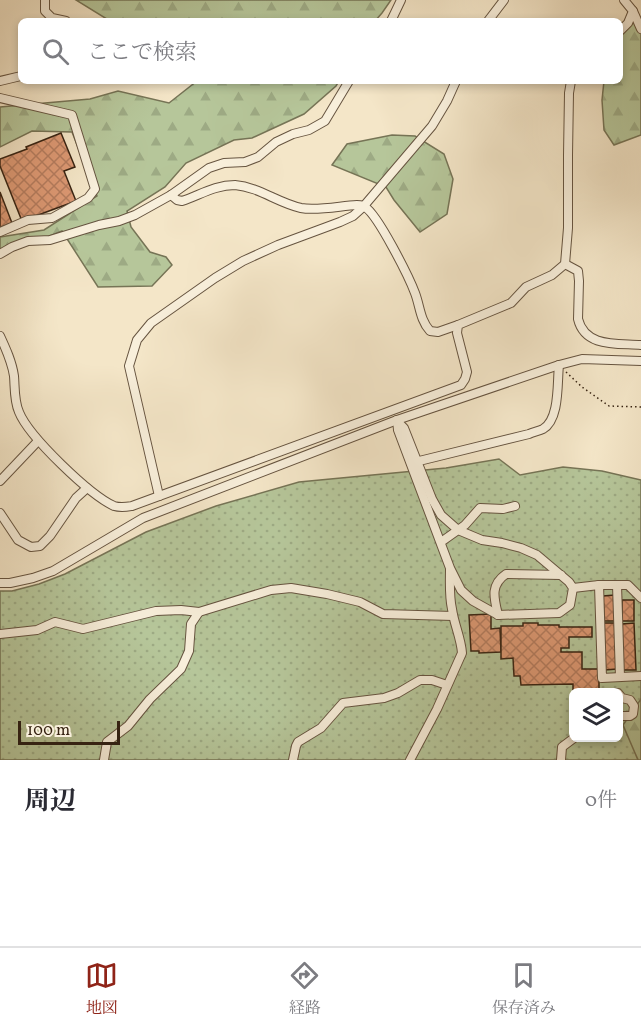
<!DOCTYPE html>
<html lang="ja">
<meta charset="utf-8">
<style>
:root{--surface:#fff;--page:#f7f7f7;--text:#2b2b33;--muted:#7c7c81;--line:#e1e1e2;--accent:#8f2418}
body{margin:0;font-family:Vollkorn,"Noto Serif JP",serif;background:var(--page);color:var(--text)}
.controls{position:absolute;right:18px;bottom:18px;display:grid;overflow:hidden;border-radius:9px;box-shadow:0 3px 9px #0003}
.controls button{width:54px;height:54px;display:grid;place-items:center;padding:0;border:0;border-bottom:2px solid var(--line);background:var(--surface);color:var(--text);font:30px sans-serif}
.scale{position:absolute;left:18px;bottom:15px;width:102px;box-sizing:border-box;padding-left:6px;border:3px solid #372312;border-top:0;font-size:16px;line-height:21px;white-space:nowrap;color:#372312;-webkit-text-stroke:4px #f8efdb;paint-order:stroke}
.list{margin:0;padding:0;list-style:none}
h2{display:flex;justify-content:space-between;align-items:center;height:78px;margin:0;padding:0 24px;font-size:26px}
h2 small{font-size:20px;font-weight:400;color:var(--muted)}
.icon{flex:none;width:33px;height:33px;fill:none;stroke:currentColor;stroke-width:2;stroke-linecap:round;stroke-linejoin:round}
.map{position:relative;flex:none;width:641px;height:760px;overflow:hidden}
.search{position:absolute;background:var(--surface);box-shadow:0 3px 9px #0003;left:18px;right:18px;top:18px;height:66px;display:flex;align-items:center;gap:15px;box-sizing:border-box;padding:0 21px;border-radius:9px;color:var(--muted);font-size:22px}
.sheet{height:186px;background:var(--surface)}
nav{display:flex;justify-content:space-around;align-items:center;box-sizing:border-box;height:84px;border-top:2px solid var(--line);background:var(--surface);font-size:16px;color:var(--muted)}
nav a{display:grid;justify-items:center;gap:3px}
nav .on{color:var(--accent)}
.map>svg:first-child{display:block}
</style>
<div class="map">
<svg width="641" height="760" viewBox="0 0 641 760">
<defs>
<pattern id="grass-dots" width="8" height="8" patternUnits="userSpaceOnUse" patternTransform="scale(1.5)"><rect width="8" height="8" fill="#b6c69a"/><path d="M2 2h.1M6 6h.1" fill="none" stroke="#9daa84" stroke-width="1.8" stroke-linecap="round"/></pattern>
<pattern id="forest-firs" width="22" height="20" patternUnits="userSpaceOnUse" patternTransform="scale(1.5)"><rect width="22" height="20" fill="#b6c69a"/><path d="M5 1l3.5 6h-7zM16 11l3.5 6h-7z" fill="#9daa84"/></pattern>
<pattern id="building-cross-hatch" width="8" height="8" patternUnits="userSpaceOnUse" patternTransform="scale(1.5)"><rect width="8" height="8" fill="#dd9974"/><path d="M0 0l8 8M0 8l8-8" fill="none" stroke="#b47c5e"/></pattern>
</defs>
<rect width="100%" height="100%" fill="#f4e6c8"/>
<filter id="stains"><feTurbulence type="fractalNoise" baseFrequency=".00333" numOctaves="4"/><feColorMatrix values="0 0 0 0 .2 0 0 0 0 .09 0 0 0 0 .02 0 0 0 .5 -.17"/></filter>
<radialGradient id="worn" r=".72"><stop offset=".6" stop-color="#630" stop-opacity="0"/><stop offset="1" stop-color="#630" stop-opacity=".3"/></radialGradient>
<path fill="url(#grass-dots)" stroke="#767456" stroke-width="1.5" fill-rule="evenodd" d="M499,459L520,475L563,467L602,471L641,480V760H0V591H12L39,584L65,574L146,532L216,506L299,482L446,468ZM574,692H618V738H574Z"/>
<g fill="url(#forest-firs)" stroke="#767456" stroke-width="1.5">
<path d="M76,0H391L382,13L375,21H110Z"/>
<path d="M639,22L641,23V135L614,145L604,130L602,100L604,81H620V23Z"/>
<path d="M197,81H339L336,86L304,114L252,138L234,140L186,163L165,187L127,211L131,227L150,252L166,257L172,265L152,286L98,287L62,231L0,256V237L44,230L97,196L72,132L32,131L0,147V107L90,99L118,91L169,103Z"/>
<path d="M392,135L415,136L444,154L453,179L447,214L420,232L394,200L386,187L332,165L347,144Z"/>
<path d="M641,699V760H638L623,725Z"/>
</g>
<g fill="url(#building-cross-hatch)" stroke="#372312" stroke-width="1.5">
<path d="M61,133L75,167L64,171L76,201L22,221L0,166V159L27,149L26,147Z"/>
<path d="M0,192L12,223L0,228Z"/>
<path d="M615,595L616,621H604L603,596Z"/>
<rect x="622" y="600" width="12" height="21"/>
<path d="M491,614V629L500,628L501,652L479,653V651H471L469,615Z"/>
<path d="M523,623H538V625H559V627H592V637H569V648H561V652H582V669H599V692H574L573,696V684L521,685L520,676H514L513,658L501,659V626H523Z"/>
<path d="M604,623H616L617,669L605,670Z"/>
<path d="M634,623L636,670H623L622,624Z"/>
</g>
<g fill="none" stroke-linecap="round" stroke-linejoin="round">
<defs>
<g id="minor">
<path d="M45,0V11L52,18L66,21"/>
<path d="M633,11L641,29"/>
<path d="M391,21L401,0"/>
<path d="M488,21L504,0"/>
<path d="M620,31L628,23L633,11L624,0"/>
<path d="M0,81L21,76"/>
<path d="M0,98L72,115L95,189L88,198L52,218L28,220L0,232"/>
<path d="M171,195L177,200L182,201C200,195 215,185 235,185C259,187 278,203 301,208C317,211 340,206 357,205C360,205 363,205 365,207C378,215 409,277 415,293C420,306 420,320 430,331L438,332L458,325"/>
<path d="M0,254L12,247L28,241L50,240L99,225L119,221L135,215L171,195L209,168L224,163L245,162L258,157L276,142L293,134L309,130L325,121L349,81"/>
<path d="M565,264L578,271L579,281L578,319C585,348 618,343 641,345"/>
<path d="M0,336C6,349 12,362 14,376C15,388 14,401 19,412C29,437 90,495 114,506C121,508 126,507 132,506L461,385L465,379L467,372L457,333L458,325L511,303L526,287L552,275L565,264L568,228V155L569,93L571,81"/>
<path d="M397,420L398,430L450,568L461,590L473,601L498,615L559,613L570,605L573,588L569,582L537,555L521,548L502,543L482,540L458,530L441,542"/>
<path d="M397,421L404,428L432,499L441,515L458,530L465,525L480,508L503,509L515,506"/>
<path d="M411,463L529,434C533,432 539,431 543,429C560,419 557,383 559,365"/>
<path d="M0,481L38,441"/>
<path d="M159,496L129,366L137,340L151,323L215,278L243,261L278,245L340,222L353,216L363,207L432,126L447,101L456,81"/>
<path d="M0,513L18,540L31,547L40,546L50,536L76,498L87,488"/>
<path d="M0,583H10L33,578L53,571L143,518L397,420L559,365L582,359L641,361"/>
<path d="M599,585L602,678L641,676"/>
<path d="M617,585L620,677"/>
<path d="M573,588L599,585H628L641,598"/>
<path d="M498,615C494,598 490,585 506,574L561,575"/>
<path d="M0,634L37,630L55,622L83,629L156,611L181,610L199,612"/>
<path d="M618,693L622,698L630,700L634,706L633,714L630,716H618"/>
<path d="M104,760L107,742L128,726L150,699L181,669L189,651L191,624L199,612L271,590L291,588L327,594L360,602L383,614L453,616"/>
<path d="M293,760L296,746L298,742L321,728L343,703L384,698L398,693L420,680H432L447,685"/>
<path d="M410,760L437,709L462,653C461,638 454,624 452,609C449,596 450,582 450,569"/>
<path d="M561,760L562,747L574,738"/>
</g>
</defs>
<use href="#minor" stroke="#665440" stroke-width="10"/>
<path stroke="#372312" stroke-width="1.5" stroke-dasharray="1.5 3" stroke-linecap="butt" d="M566,372L582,387L609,406L641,407"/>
<use href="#minor" stroke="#f8efdb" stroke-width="8"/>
</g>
<rect width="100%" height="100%" filter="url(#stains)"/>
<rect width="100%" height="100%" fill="url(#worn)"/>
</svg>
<div class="controls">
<button><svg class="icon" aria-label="layers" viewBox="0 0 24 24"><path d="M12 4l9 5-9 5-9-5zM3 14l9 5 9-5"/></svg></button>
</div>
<div class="scale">100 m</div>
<div class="search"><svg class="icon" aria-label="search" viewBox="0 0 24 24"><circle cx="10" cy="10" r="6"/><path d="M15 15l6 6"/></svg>ここで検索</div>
</div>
<section class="sheet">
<h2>周辺<small>0件</small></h2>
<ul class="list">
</ul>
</section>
<nav>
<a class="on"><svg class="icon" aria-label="map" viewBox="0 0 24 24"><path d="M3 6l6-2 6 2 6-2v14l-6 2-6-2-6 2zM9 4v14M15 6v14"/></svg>地図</a>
<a><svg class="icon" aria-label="directions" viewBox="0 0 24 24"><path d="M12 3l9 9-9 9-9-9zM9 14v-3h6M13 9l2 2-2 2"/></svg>経路</a>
<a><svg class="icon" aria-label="saved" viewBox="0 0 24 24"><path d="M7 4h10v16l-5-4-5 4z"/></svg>保存済み</a>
</nav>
